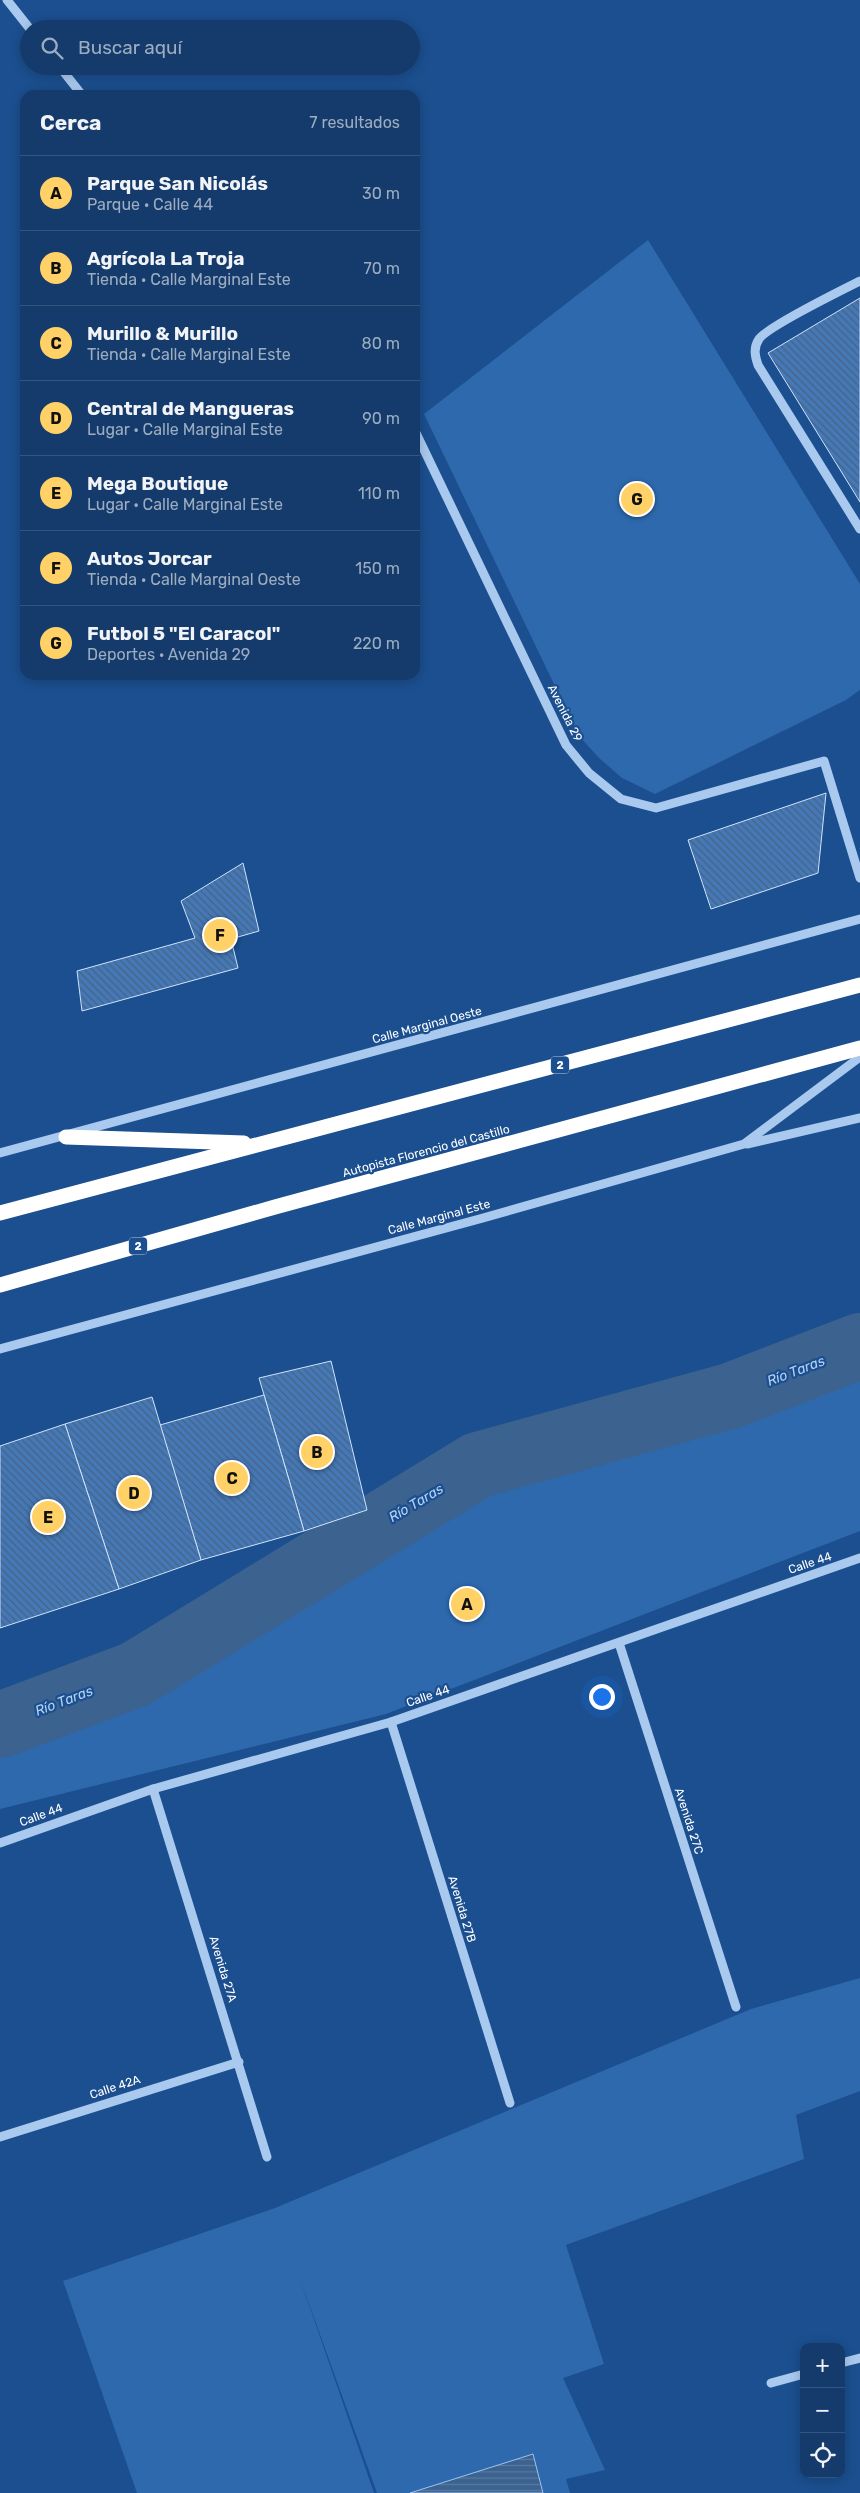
<!DOCTYPE html>
<html lang="es">
<meta charset="utf-8">
<style>
:root{--surface:#143b6b;--page:#214673;--text:#f1f3f6;--muted:#9dadc1;--line:#33557e;--accent:#ffd166}
body{margin:0;font-family:Rubik,sans-serif;background:var(--page);color:var(--text)}
.controls{position:absolute;right:15px;bottom:15px;display:grid;overflow:hidden;border-radius:10px;box-shadow:0 2px 12px #0003}
.controls button{width:45px;height:45px;display:grid;place-items:center;padding:0;border:0;border-bottom:1px solid var(--line);background:var(--surface);color:var(--text);font:25px sans-serif}
.you{position:absolute;left:601px;top:1696px;width:18px;height:18px;margin:-12px;border:4px solid #fff;border-radius:50%;background:#1a73e8;box-shadow:0 0 0 8px #1a73e833}
.badge{display:grid;place-items:center;width:32px;height:32px;border-radius:50%;background:var(--accent);color:#111;font-size:16px;font-weight:700}
.pin{position:absolute;translate:-50% -50%;border:2px solid #fff;box-shadow:0 1px 5px #0006}
.list{margin:0;padding:0;list-style:none}
h2{display:flex;justify-content:space-between;align-items:center;height:65px;margin:0;padding:0 20px;font-size:21px}
h2 small{font-size:16px;font-weight:400;color:var(--muted)}
.list li{display:grid;grid-template-columns:32px 1fr auto;gap:15px;align-items:center;box-sizing:border-box;height:75px;padding:0 20px;border-top:1px solid var(--line)}
.list b{display:block;font-size:19px;white-space:nowrap}
.list p{margin:0;font-size:16px;white-space:nowrap;color:var(--muted)}
.list em{font-size:16px;font-style:normal;color:var(--muted)}
.icon{flex:none;width:28px;height:28px;fill:none;stroke:currentColor;stroke-width:2;stroke-linecap:round;stroke-linejoin:round}
.map{position:relative;flex:none;width:860px;height:2493px;overflow:hidden}
.search{position:absolute;background:var(--surface);box-shadow:0 2px 12px #0003;left:20px;top:20px;width:400px;height:55px;display:flex;align-items:center;gap:12px;box-sizing:border-box;padding:0 18px;border-radius:28px;color:var(--muted);font-size:19px}
.panel{position:absolute;background:var(--surface);box-shadow:0 2px 12px #0003;left:20px;top:90px;width:400px;height:590px;border-radius:15px}
.map>svg:first-child{display:block}
</style>
<div class="map">
<svg width="860" height="2493" viewBox="0 0 860 2493">
<defs>
<pattern id="water-rules" width="6" height="5" patternUnits="userSpaceOnUse" patternTransform="scale(1.25)"><rect width="6" height="5" fill="#3c6290"/><path d="M0 2.5h6" fill="none" stroke="#597aa1"/></pattern>
<pattern id="building-back-hatch" width="6" height="6" patternUnits="userSpaceOnUse" patternTransform="scale(1.25)"><rect width="6" height="6" fill="#4478b7"/><path d="M-1 5l2 2M0 0l6 6M5-1l2 2" fill="none" stroke="#486282"/></pattern>
</defs>
<rect width="100%" height="100%" fill="#1b4f8f"/>
<g fill="#2e69ad">
<path d="M648,240L860,584V690L846,700L655,794L622,778L599,758L579,736L424,414Z"/>
<path d="M860,1351V1531L386,1714L0,1809V1730L140,1678L432,1503L481,1469L737,1398Z"/>
<path d="M860,1978V2091L796,2115L804,2159L566,2245L604,2364L563,2378L605,2470L566,2479L570,2493H377L299,2276L374,2493H137L63,2281L275,2208L751,2009Z"/>
</g>
<path fill="url(#water-rules)" stroke="#9cc4f0" d="M533,2454L543,2493H410Z"/>
<g fill="none" stroke-linecap="round" stroke-linejoin="round">
<path stroke="#3c6290" stroke-width="66" d="M0,1725L136,1674L478,1465L730,1396L860,1346"/>
</g>
<g fill="url(#building-back-hatch)" stroke="#cfe3fa">
<path d="M860,298V502L768,353Z"/>
<path d="M826,793L818,873L711,909L688,840Z"/>
<path d="M243,863L259,931L231,939L238,968L82,1011L77,971L195,938L181,901Z"/>
<path d="M331,1361L367,1510L304,1531L259,1378Z"/>
<path d="M264,1395L304,1531L201,1560L160,1425Z"/>
<path d="M152,1397L201,1560L119,1589L65,1424Z"/>
<path d="M65,1424L119,1589L0,1628V1446Z"/>
</g>
<g fill="none" stroke-linecap="round" stroke-linejoin="round">
<g stroke="#a9c9ee" stroke-width="9">
<path d="M7,0L30,29"/>
<path d="M59,66L82,95"/>
<path d="M860,281C842,290 767,327 759,339C753,348 755,356 758,365L860,529"/>
<path d="M415,431L566,745L589,773L621,799L656,808L824,761L860,878"/>
<path d="M747,1144L860,1118"/>
<path d="M0,1153L860,919"/>
<path d="M0,1349L483,1218L744,1144L860,1057"/>
<path d="M619,1643L736,2007"/>
<path d="M391,1722L510,2103"/>
<path d="M153,1789L267,2157"/>
<path d="M0,1843L153,1789L391,1722L860,1558"/>
<path d="M0,2137L239,2062"/>
<path d="M841,2363L860,2358"/>
<path d="M771,2383L804,2374"/>
</g>
<g stroke="#fff" stroke-width="15">
<path d="M66,1137L244,1143"/>
<path d="M0,1213L860,985"/>
<path d="M0,1285L275,1207L860,1048"/>
</g>
</g>
<g text-anchor="middle" dominant-baseline="central" stroke-width="4.5" stroke-linejoin="round" paint-order="stroke">
<g fill="#1b4f8f" stroke="#bbcadd" stroke-width="1">
<rect x="551" y="1056.5" width="18" height="17" rx="4"/>
<rect x="129" y="1237.5" width="18" height="17" rx="4"/>
</g>
<g font-size="11" font-weight="bold" fill="#fff">
<text x="560" y="1065">2</text>
<text x="138" y="1246">2</text>
</g>
<g font-size="12" fill="#fff" stroke="#1b4f8f">
<text transform="translate(565 713) rotate(63)">Avenida 29</text>
<text transform="translate(427 1025) rotate(-15)">Calle Marginal Oeste</text>
<text transform="translate(426 1151) rotate(-15)">Autopista Florencio del Castillo</text>
<text transform="translate(439 1217) rotate(-15)">Calle Marginal Este</text>
<text transform="translate(810 1563) rotate(-19)">Calle 44</text>
<text transform="translate(428 1696) rotate(-19)">Calle 44</text>
<text transform="translate(41 1815) rotate(-20)">Calle 44</text>
<text transform="translate(689 1821) rotate(72)">Avenida 27C</text>
<text transform="translate(462 1909) rotate(73)">Avenida 27B</text>
<text transform="translate(223 1969) rotate(73)">Avenida 27A</text>
<text transform="translate(115 2087) rotate(-18)">Calle 42A</text>
</g>
<g font-size="14" font-style="italic" fill="#b5d3f5" stroke="#1b4f8f">
<text transform="translate(796 1371) rotate(-21)">Río Taras</text>
<text transform="translate(416 1503) rotate(-31)">Río Taras</text>
<text transform="translate(64 1701) rotate(-21)">Río Taras</text>
</g>
</g>
</svg>
<div class="controls">
<button>+</button>
<button>−</button>
<button><svg class="icon" aria-label="locate" viewBox="0 0 24 24"><circle cx="12" cy="12" r="6"/><path d="M12 2v4M12 18v4M2 12h4M18 12h4"/></svg></button>
</div>
<div class="you"></div>
<div class="pin badge" style="left:467px;top:1604px">A</div>
<div class="pin badge" style="left:317px;top:1452px">B</div>
<div class="pin badge" style="left:232px;top:1478px">C</div>
<div class="pin badge" style="left:134px;top:1493px">D</div>
<div class="pin badge" style="left:48px;top:1517px">E</div>
<div class="pin badge" style="left:220px;top:935px">F</div>
<div class="pin badge" style="left:637px;top:499px">G</div>
<div class="search"><svg class="icon" aria-label="search" viewBox="0 0 24 24"><circle cx="10" cy="10" r="6"/><path d="M15 15l6 6"/></svg>Buscar aquí</div>
<section class="panel">
<h2>Cerca<small>7 resultados</small></h2>
<ul class="list">
<li><span class="badge">A</span><div><b>Parque San Nicolás</b><p>Parque · Calle 44</p></div><em>30 m</em></li>
<li><span class="badge">B</span><div><b>Agrícola La Troja</b><p>Tienda · Calle Marginal Este</p></div><em>70 m</em></li>
<li><span class="badge">C</span><div><b>Murillo &amp; Murillo</b><p>Tienda · Calle Marginal Este</p></div><em>80 m</em></li>
<li><span class="badge">D</span><div><b>Central de Mangueras</b><p>Lugar · Calle Marginal Este</p></div><em>90 m</em></li>
<li><span class="badge">E</span><div><b>Mega Boutique</b><p>Lugar · Calle Marginal Este</p></div><em>110 m</em></li>
<li><span class="badge">F</span><div><b>Autos Jorcar</b><p>Tienda · Calle Marginal Oeste</p></div><em>150 m</em></li>
<li><span class="badge">G</span><div><b>Futbol 5 &quot;El Caracol&quot;</b><p>Deportes · Avenida 29</p></div><em>220 m</em></li>
</ul>
</section>
</div>
